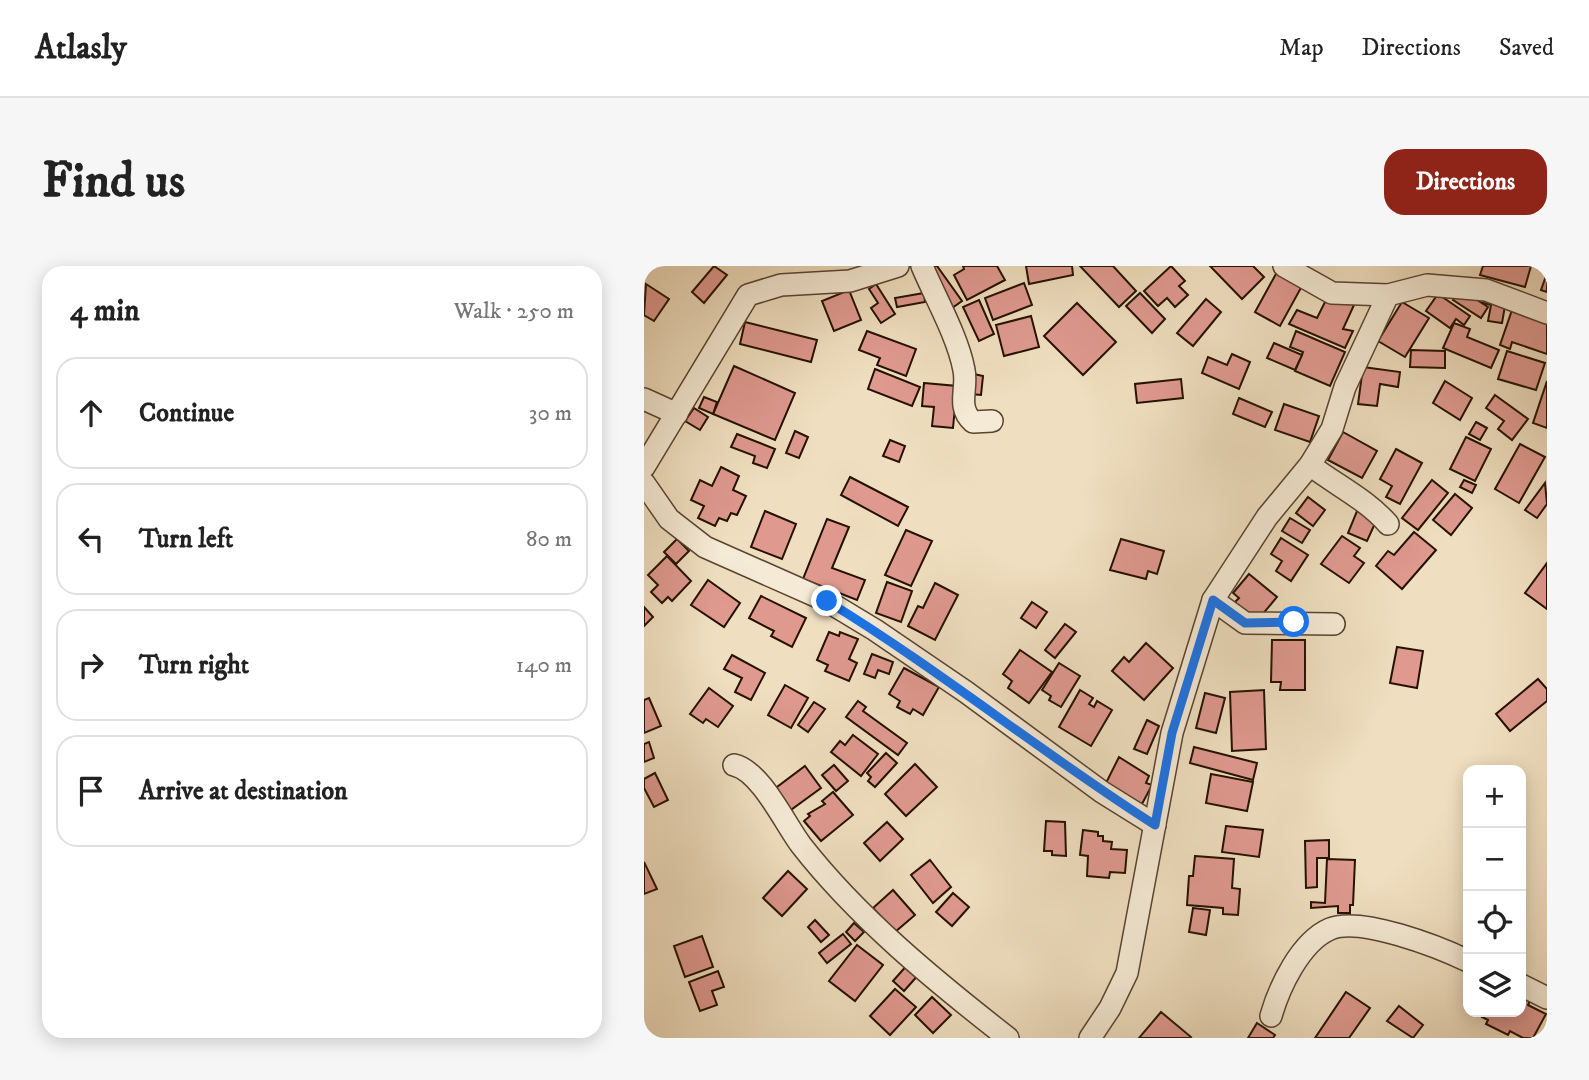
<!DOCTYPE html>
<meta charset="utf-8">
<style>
:root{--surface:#fff;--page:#f6f6f6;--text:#222;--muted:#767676;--line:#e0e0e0;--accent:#8f2418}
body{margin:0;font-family:"IM FELL DW Pica",serif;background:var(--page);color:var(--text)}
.controls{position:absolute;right:21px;bottom:21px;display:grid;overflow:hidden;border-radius:14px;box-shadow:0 4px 18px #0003}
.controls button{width:63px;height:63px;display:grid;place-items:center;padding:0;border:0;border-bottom:2px solid var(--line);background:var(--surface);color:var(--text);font:35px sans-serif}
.stop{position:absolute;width:21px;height:21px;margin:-16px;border:5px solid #1a73e8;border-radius:50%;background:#fff}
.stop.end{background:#1a73e8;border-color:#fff;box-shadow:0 2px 7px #0008}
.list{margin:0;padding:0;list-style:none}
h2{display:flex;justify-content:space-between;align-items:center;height:91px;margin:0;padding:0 28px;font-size:30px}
h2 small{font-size:23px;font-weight:400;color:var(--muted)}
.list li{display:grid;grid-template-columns:46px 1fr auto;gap:21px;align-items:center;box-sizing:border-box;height:112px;margin:0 14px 14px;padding:0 14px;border:2px solid var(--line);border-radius:21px}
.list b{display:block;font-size:26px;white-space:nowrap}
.list em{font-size:23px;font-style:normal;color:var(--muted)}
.icon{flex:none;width:38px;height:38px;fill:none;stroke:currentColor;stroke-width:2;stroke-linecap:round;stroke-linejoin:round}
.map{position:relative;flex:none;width:903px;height:772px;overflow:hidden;border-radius:21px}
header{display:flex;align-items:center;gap:42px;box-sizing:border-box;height:98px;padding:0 35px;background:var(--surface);border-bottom:2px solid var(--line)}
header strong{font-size:33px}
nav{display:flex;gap:38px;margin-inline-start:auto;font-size:24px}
.intro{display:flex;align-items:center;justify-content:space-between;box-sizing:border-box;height:168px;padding:0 42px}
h1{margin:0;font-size:49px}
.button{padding:18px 32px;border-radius:21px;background:var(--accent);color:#fff;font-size:24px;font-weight:700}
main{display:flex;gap:42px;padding:0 42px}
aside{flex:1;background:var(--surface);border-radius:21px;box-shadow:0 4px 18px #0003}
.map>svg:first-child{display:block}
</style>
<header>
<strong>Atlasly</strong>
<nav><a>Map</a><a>Directions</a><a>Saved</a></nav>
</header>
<div class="intro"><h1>Find us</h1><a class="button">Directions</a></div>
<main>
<aside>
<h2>4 min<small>Walk · 250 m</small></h2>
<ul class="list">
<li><svg class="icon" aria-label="ahead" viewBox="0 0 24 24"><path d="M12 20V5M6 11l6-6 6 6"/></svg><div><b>Continue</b></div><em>30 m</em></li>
<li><svg class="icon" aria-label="left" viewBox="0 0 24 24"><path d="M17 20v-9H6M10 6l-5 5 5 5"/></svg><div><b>Turn left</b></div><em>80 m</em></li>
<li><svg class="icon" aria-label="right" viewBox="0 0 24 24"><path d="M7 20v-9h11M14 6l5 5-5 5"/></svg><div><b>Turn right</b></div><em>140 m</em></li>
<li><svg class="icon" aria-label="arrive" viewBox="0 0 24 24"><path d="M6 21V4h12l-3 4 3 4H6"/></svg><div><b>Arrive at destination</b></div></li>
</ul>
</aside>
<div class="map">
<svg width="903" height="772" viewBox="0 0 903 772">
<rect width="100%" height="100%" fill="#efdebf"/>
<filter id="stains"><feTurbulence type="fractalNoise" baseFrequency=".00286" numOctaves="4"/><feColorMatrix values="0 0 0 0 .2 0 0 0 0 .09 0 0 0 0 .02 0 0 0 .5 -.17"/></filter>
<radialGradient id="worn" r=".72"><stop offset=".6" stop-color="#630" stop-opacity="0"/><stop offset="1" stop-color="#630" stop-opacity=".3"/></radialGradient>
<g fill="#df998f" stroke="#251100" stroke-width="2">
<path d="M70,0L83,9L60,37L48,26Z"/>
<path d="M278,0H293L318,35L308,42Z"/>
<path d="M319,0H353L361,14L323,34L310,9L320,3Z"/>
<path d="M382,0H428L429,9L385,18Z"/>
<path d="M436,0H469L492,25L475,41Z"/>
<path d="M527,0L541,15L535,20L544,29L531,41L523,32L514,40L500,25Z"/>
<path d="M566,0H609L620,11L598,33Z"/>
<path d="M839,0H887L881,21L836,9Z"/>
<path d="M633,6L658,20L636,60L611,46Z"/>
<path d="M903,7V26L897,24Z"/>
<path d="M380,17L388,39L349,54L341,32Z"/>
<path d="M2,18L25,33L10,55L0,49Z"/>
<path d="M232,18L251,48L237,57L227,42L234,37L225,23Z"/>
<path d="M816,23L844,41L837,52L809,34Z"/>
<path d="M205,24L217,54L190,65L178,35Z"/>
<path d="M280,27L281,36L253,41L251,32Z"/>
<path d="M496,27L521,53L508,67L482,40Z"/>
<path d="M685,28L710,39L699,63L709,65L701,82L645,58L653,44L673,52Z"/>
<path d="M794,28L826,50L820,59L812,53L806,62L782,45Z"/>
<path d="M841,30L862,34L858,57L844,55L847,39L839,37Z"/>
<path d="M562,33L577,46L549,80L533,67Z"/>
<path d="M335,34L350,68L335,75L319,41Z"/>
<path d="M758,36L785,52L761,91L734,75Z"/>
<path d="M433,37L472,76L439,109L400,70Z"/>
<path d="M868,44L903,56V88L868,76L866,83L856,79Z"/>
<path d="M387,50L395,81L360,90L352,59Z"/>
<path d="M101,56L173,74L167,96L96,78Z"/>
<path d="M810,57L826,63L823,71L855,84L847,102L799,82Z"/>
<path d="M223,65L272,83L262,110L233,99L236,92L215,84Z"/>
<path d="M652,65L701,86L686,120L651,105L659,86L646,81Z"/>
<path d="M630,77L658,89L651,104L623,92Z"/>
<path d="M767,84L801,85V102L766,101Z"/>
<path d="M863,85L901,97L892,124L854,113Z"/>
<path d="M588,88L606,96L595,123L558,107L564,91L583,99Z"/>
<path d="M90,100L151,127L131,174L69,148Z"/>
<path d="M719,101L756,106L754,121L736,118L733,140L714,138Z"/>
<path d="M231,103L276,121L268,140L224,123Z"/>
<path d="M330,108L339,110L337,129L327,128Z"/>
<path d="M537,113L539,132L493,137L491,118Z"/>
<path d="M801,115L828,132L816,154L789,137Z"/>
<path d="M903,115V162L889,157Z"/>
<path d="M280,117L313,120L309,162L288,160L290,141L278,140Z"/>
<path d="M851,129L884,153L868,174L854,163L860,155L842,142Z"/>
<path d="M60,131L73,136L69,148L55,142Z"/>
<path d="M595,132L628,146L621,161L589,148Z"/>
<path d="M640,138L675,150L666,176L631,164Z"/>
<path d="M50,142L64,151L56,164L41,155Z"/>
<path d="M832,156L843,162L836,174L825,168Z"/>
<path d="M151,165L164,171L155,192L142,187Z"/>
<path d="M699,166L733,185L718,212L684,194Z"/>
<path d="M93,168L131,183L123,202L109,197L111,190L87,181Z"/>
<path d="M822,171L847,183L831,215L806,203Z"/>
<path d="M246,174L261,180L255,196L239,190Z"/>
<path d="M876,178L901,191L875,237L851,223Z"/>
<path d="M752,183L778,197L756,238L742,231L748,220L736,213Z"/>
<path d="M77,201L95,210L89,224L102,230L93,249L87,247L83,255L75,252L71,260L54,252L60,240L47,234L56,214L68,220Z"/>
<path d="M206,211L264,241L254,260L197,229Z"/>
<path d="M788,214L804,227L774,264L758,252Z"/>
<path d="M820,214L832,219L828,227L816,221Z"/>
<path d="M901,217L903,238L893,252L881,244Z"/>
<path d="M811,228L828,242L807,269L789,254Z"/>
<path d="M664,231L681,244L669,260L652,247Z"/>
<path d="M121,245L152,258L138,293L107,281Z"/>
<path d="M713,245L733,253L723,275L704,267Z"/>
<path d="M646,252L666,264L658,277L638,265Z"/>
<path d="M183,253L205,261L188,302L221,314L213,334L159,313Z"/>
<path d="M262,264L288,275L267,320L241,309Z"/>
<path d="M770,266L792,284L758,323L732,300L744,285L750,289Z"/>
<path d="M698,270L716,282L710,290L720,297L705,317L677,298Z"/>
<path d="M637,272L664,289L647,315L632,305L638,295L627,288Z"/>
<path d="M33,273L45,285L32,298L20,286Z"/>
<path d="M477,273L520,285L513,308L504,305L502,313L466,304Z"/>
<path d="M23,290L47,315L28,335L24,331L18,337L7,326L14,319L4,309Z"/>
<path d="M903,297V343L881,327Z"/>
<path d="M605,308L633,331L612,356L590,337L595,332L589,327Z"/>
<path d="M64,314L96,337L80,361L47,339Z"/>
<path d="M243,316L268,325L257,356L232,347Z"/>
<path d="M291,317L314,329L291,374L264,360L274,340L279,342Z"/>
<path d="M117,330L162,352L148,381L127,370L130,365L105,352Z"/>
<path d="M388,336L403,346L392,362L377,352Z"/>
<path d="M0,341L9,351L0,360Z"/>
<path d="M421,358L432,366L411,392L401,384Z"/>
<path d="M185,366L195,370L196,366L214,373L205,393L213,397L205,415L181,405L184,399L173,394Z"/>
<path d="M628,374H661V424H636L637,416H627Z"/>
<path d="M502,377L529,402L500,434L468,405L480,391L485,396Z"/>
<path d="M753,381L779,385L773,422L746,417Z"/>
<path d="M376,384L408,406L385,437L364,422L368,415L359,408Z"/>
<path d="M228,388L249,396L245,408L234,404L231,412L220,408Z"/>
<path d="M88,389L121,407L107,434L91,426L98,412L80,403Z"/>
<path d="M415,397L436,410L417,441L405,434L407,430L398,424Z"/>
<path d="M260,402L295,421L279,449L269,443L266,448L253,441L256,435L245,428Z"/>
<path d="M894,413L903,423V435L866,465L852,448Z"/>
<path d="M141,419L164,432L147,462L124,449Z"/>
<path d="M65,422L89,440L74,461L62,453L59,457L46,448Z"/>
<path d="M436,424L449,432L445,438L450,441L453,435L468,444L447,480L415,461Z"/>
<path d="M620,424L622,483L588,485L586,426Z"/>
<path d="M561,427L581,432L572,467L552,462Z"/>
<path d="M5,432L17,460L0,467V434Z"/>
<path d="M214,435L222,441L219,445L263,477L254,489L202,451Z"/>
<path d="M170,436L181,443L164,466L154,459Z"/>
<path d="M503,454L515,460L503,488L490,483Z"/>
<path d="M209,469L234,488L217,510L187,486L196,475L201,479Z"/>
<path d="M5,476L10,492L0,496V478Z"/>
<path d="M550,481L613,497L609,514L546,497Z"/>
<path d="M242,487L253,497L231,521L224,515L227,511L223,507Z"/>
<path d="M475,491L505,510L502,517L508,519L498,538L460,521Z"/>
<path d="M271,498L293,521L262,550L241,528Z"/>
<path d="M190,499L204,515L192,525L178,509Z"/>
<path d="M161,500L177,522L144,546L129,524Z"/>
<path d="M11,507L24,534L10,541L0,522V513Z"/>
<path d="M567,508L609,516L603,545L562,537Z"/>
<path d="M189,526L209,549L177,575L160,555L166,550L164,548L181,538L178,535Z"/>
<path d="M402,555L421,556L422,590L408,589V585H400Z"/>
<path d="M243,556L259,573L236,595L220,577Z"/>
<path d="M582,560L619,564L615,591L578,586Z"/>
<path d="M439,564L454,566V570H459V575L468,576L467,583L483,584L481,607L466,606L465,612L443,610L444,590L436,589Z"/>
<path d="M685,574V592H673V621L662,622L661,575Z"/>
<path d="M551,590L590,593L588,622L596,623L594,649L579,648V642L543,639L545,610H549Z"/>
<path d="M683,593L711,594L709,639H706V647H694V640L667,642V636L681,637Z"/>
<path d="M286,594L307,621L289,637L267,609Z"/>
<path d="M0,596L13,623L0,628Z"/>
<path d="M144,605L163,623L138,650L119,632Z"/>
<path d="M249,624L271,649L251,666L229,642Z"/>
<path d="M309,627L325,641L308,660L292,646Z"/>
<path d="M549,642L566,644L562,669L545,666Z"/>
<path d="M171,654L185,669L177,676L164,661Z"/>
<path d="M210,657L220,666L211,675L202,666Z"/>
<path d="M199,668L207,678L183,697L175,687Z"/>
<path d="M58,670L69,701L41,711L30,680Z"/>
<path d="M213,679L239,699L211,735L185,715Z"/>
<path d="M265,697L276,707L260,725L249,715Z"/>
<path d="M74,705L80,721L68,725L73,739L56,745L45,716Z"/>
<path d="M251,723L272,741L246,769L226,750Z"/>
<path d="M702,726L726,742L705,772H671Z"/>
<path d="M877,730L886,735L884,739L902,748L889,772H879L866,765L864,769L842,758L844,754L838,751L841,746H877Z"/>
<path d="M288,731L307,749L289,767L271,749Z"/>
<path d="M755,740L779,759L769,772L743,755Z"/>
<path d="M517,746L547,771L546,772H495Z"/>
<path d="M613,757L631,769L629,772H604Z"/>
</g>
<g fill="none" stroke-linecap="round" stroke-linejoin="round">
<defs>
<g id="street">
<path d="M278,0C291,31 314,71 320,104C324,123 312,141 329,156L348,155"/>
<path d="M640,0L688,27L744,29L783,19L842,24L903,47"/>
<path d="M0,133L33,148"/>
<path d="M666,199C692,219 722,233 744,258"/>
<path d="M0,201L104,29L137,19L206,15L254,0"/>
<path d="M0,217L25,253L61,281L183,335L231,364L322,426L458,526L511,559"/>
<path d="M569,334L601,357L690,358"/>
<path d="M90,499C117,505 141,558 157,579C214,652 291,715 364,772"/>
<path d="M877,719L903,732"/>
<path d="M627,750C635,722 656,676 686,663C716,650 795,681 824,695"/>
<path d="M446,772L466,742L483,707L528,467L569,334L623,251L666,199L688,163L701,121L744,29"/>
</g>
</defs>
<use href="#street" stroke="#584430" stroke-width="24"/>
<use href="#street" stroke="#f5ead5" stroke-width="21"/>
</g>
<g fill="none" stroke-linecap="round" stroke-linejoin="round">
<path stroke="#1a73e8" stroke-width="9" d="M183,335C296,404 399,488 511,559L528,467L569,334L601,357L650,356"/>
</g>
<rect width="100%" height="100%" filter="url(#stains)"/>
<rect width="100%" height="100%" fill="url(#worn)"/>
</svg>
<div class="controls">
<button>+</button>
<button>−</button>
<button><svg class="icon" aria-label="locate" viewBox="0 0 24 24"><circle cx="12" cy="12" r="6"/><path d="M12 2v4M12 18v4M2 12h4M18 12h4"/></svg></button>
<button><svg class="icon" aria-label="layers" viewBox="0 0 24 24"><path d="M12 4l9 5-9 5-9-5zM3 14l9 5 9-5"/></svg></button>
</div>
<div class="stop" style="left:650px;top:356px"></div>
<div class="stop end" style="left:183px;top:335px"></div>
</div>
</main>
